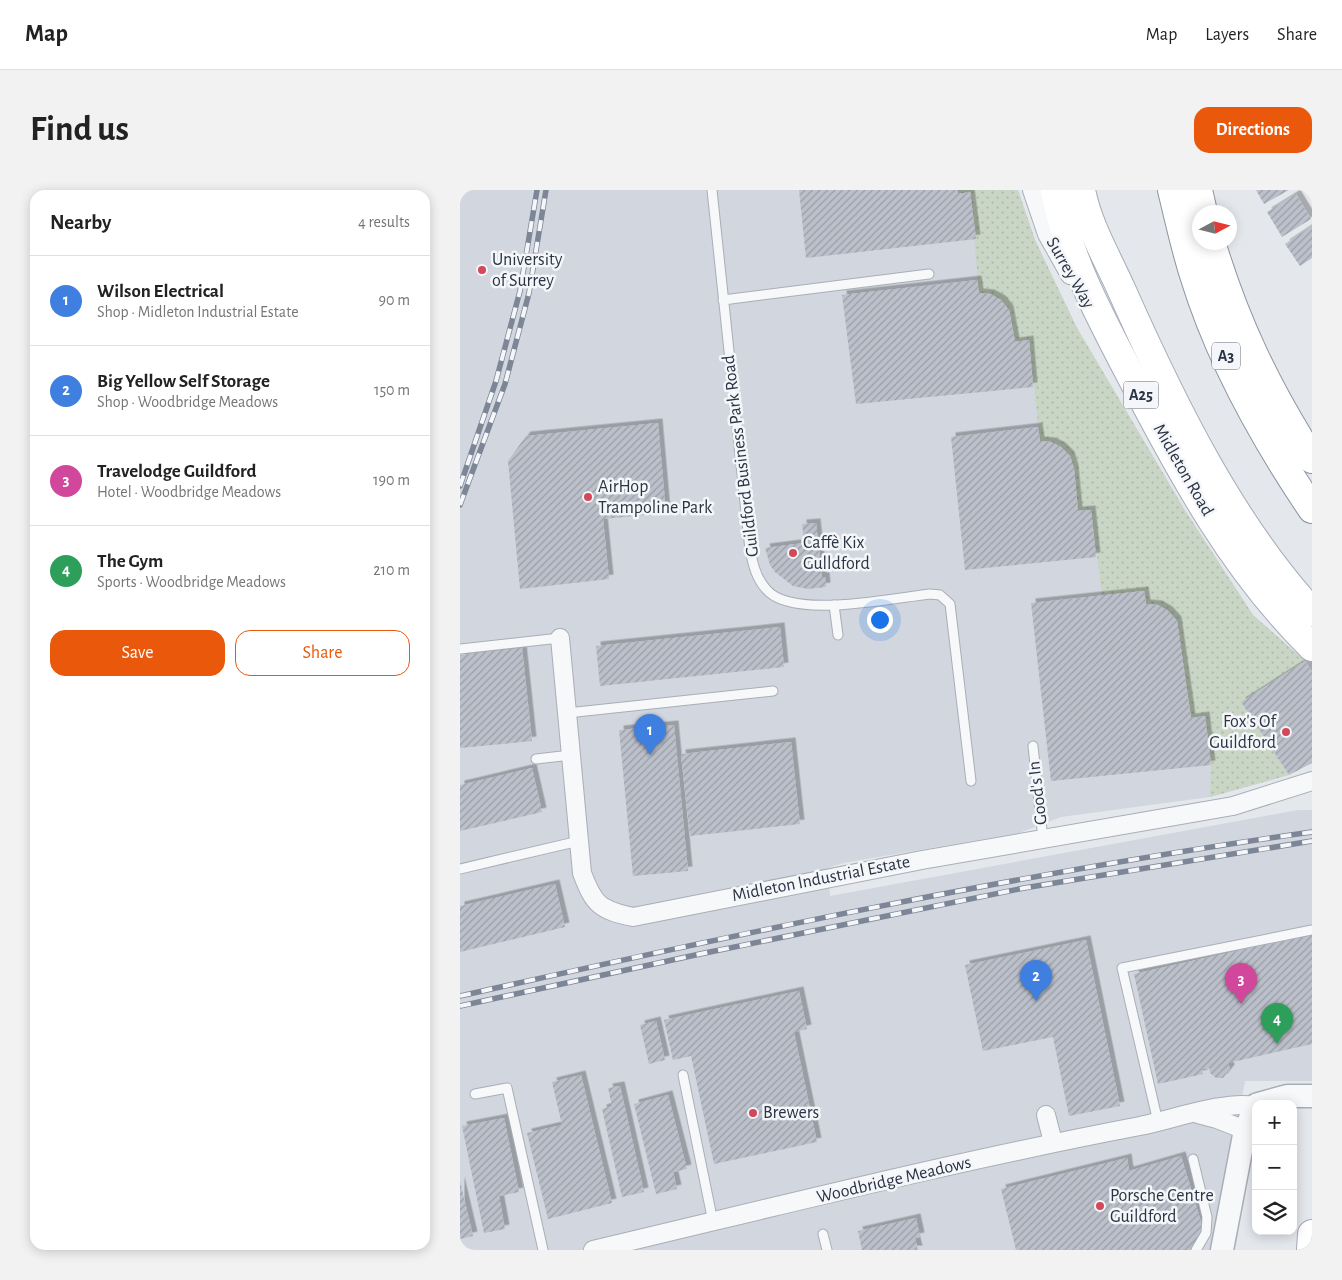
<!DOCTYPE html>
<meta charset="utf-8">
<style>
:root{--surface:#fff;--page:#f2f2f2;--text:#222;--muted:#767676;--line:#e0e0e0;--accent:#ea580c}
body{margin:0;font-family:"Alegreya Sans",sans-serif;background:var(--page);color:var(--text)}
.controls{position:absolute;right:15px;bottom:15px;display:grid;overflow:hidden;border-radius:10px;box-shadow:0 2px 12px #0003}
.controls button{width:45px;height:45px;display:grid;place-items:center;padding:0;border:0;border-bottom:1px solid var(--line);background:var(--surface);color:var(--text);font:25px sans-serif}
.compass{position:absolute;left:732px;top:15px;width:45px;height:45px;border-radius:50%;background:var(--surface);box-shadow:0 2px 12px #0003;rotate:83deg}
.you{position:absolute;left:419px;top:429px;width:18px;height:18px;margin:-12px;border:4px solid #fff;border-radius:50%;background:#1a73e8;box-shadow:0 0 0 8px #1a73e833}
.badge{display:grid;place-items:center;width:32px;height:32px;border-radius:50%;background:var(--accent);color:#fff;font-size:16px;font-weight:700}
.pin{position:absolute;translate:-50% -41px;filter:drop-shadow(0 1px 2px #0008)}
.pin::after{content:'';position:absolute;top:26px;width:18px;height:15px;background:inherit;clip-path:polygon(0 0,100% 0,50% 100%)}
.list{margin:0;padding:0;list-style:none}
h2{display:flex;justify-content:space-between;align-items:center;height:65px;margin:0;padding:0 20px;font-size:21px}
h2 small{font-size:16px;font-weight:400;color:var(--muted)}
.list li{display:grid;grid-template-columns:32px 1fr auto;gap:15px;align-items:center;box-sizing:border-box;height:90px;padding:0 20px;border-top:1px solid var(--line)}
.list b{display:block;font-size:19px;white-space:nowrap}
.list p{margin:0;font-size:16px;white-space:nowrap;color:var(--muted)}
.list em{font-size:16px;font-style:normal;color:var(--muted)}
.actions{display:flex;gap:10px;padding:15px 20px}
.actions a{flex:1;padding:11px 0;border:1px solid var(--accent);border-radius:15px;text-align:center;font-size:18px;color:var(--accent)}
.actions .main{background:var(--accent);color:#fff}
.icon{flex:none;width:28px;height:28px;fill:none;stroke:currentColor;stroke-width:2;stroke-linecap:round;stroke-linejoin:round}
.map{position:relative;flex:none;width:852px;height:1060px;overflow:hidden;border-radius:15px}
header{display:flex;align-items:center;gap:30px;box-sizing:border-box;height:70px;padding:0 25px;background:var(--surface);border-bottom:1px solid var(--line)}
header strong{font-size:24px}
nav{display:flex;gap:28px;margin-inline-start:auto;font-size:18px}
.intro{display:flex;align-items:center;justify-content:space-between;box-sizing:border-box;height:120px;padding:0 30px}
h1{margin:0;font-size:35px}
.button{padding:12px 22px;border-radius:15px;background:var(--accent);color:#fff;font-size:18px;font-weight:700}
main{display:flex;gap:30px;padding:0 30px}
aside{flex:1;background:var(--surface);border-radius:15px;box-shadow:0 2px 12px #0003}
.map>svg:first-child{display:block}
</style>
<header>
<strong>Map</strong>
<nav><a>Map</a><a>Layers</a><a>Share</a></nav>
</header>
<div class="intro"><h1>Find us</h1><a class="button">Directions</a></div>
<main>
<aside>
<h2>Nearby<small>4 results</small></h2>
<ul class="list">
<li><span class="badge" style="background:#3f7fe0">1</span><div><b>Wilson Electrical</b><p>Shop · Midleton Industrial Estate</p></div><em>90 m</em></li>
<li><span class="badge" style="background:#3f7fe0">2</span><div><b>Big Yellow Self Storage</b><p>Shop · Woodbridge Meadows</p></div><em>150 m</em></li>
<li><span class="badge" style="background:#d1479c">3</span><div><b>Travelodge Guildford</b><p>Hotel · Woodbridge Meadows</p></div><em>190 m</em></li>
<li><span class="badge" style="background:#2e9e5b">4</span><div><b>The Gym</b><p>Sports · Woodbridge Meadows</p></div><em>210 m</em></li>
</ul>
<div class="actions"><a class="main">Save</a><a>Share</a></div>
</aside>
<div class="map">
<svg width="852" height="1060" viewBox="0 0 852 1060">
<defs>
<pattern id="grass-dots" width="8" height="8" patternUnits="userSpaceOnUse" patternTransform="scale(1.25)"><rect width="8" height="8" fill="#c9d6c5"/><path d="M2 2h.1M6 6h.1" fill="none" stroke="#adb8ab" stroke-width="1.8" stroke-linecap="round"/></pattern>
<pattern id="building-hatch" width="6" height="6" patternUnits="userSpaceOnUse" patternTransform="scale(1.25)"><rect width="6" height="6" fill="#bbc0ca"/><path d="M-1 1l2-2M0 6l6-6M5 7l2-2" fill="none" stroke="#989da6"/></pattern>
<filter id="shadow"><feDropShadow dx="4.5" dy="-4.5" stdDeviation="0" flood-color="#0004"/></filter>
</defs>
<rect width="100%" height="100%" fill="#e4e7ec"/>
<path fill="#d2d6de" d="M0,0H558L575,50L617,138L726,322L793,425L845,471L781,512L829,585L750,607L601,627L559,643L383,673L368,678L370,706L838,620H852V891H785L752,1060H0Z"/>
<path fill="url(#grass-dots)" d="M497,0H558L575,50L617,138L726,322L793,425L845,471L781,512L829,585L750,607L751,575L744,526L731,528L717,431C707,420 700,416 686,414L684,401L642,405L631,320L618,321C615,290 619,254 580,251L569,151L555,152C551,125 551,107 519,103L510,3L498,4Z"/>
<g fill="url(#building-hatch)" filter="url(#shadow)">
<path d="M339,0H497L498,4L510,2L516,49L346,68Z"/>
<path d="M796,0H829L804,14Z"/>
<path d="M836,4L851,29L822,47L807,22Z"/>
<path d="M852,36V68L840,76L825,54Z"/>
<path d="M517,90L519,103L530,104L541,110L549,120L555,152L569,150L573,197L396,214L382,105Z"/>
<path d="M198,233L206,323L143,329L149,389L60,399L48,271L66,246Z"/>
<path d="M578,237L580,251L591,252L601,257L610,266L614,279L618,321L631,320L636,367L505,380L491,247Z"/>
<path d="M356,333L362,387H365L366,397L348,399L333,396L315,382L310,375L305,358L344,353L342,334Z"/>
<path d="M684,401L686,414L698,415L708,421L717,431L731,528L745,526L751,575L591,591L571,413Z"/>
<path d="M320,437L324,477L140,496L136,456Z"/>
<path d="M62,458L72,551L0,558V465Z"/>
<path d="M845,471L852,482V573L829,585L781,512Z"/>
<path d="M214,535L228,681L173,686L159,540Z"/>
<path d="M331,552L340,634L230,646L221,564Z"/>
<path d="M72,578L82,622L0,641V595Z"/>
<path d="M95,694L105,737L0,762V716Z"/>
<path d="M852,744V854L768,873L770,879L763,888H756L750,883L749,878L742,879L743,884L698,894L674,784Z"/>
<path d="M626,750L660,916L609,926L593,847L523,861L505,775Z"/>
<path d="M339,801L347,839L334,842L357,952L254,974L231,866L213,870L204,830Z"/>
<path d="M196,831L205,870L189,874L180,835Z"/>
<path d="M121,885L152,1013L88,1029L67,943L102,935L92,892Z"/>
<path d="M160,896L184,1002L162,1007L142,919L152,916L148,898Z"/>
<path d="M208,905L227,979L213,982L217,999L196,1004L174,914Z"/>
<path d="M44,928L59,1002L39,1006L45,1039L24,1043L2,936Z"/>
<path d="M721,966L741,1032V1045L731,1060H556L541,999L667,968L669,981Z"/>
<path d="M0,991L13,1046L0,1049Z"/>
<path d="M456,1028L460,1047L455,1048L458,1060H402L398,1041Z"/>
</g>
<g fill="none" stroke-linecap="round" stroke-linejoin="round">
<defs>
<g id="service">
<path d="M252,0L290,360C293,374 296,388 306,399C331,430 432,408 470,404L480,405L490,414L511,591"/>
<path d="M263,110L469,84"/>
<path d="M374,415L378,445"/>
<path d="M0,459L100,448"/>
<path d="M107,523L313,501"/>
<path d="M573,556L583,649"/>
<path d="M76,569L111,565"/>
<path d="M0,679L119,651"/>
<path d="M223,885L253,1032"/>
<path d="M15,904L47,898L83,1060"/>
<path d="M698,932L662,778L852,740"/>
<path d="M733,969L747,1027L746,1043L736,1060"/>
<path d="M363,1044L367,1060"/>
</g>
<g id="minor">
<path d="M572,0L587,44L610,85"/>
<path d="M100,448L122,683C134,715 140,720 173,727L462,670L773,616L852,591"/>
<path d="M738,924L757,929L785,940"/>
<path d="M586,925L593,952"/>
<path d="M133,1060C315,1017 496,971 680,936C711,930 766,910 794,916"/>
</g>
<g id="tertiary">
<path d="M798,914L827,906H852"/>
<path d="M762,1060L785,940L796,915"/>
</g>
<g id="primary">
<path d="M595,0C607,66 641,129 672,188C722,284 774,380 852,457"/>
<path d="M621,0C628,36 647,67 662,101C711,211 770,333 852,422"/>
<path d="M851,1060L852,1044"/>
</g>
<g id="trunk">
<path d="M712,0C719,28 725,57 734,85C759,167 804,248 852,319"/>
<path d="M738,0L743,22"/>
<path d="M751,52C775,132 807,199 852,269"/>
</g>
</defs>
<use href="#service" stroke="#a9aeb7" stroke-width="11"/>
<use href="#minor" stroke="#a9aeb7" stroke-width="20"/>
<use href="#tertiary" stroke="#a9aeb7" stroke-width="25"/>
<use href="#primary" stroke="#a3abb8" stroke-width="30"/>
<use href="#trunk" stroke="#8b94a3" stroke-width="30"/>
<use href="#service" stroke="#f7f8fa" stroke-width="9"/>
<use href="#minor" stroke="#f7f8fa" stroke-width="18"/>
<use href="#tertiary" stroke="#f7f8fa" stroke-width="22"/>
<use href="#primary" stroke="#fff" stroke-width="28"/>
<use href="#trunk" stroke="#fff" stroke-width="28"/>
<defs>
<g id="rail">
<path d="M0,296L36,191L60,101L77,0"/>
<path d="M0,315L45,194L69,103L86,0"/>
<path d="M0,806C282,743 566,682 852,642"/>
<path d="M0,816L240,764L564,698L852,651"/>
</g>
</defs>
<use href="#rail" stroke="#7d8696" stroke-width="5.5"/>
<use href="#rail" stroke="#f4f6f9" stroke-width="4" stroke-dasharray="11" stroke-linecap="butt"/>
</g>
<g fill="#d1495b" stroke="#f4f6f9" stroke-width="2">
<circle cx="22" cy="80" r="5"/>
<circle cx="128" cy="307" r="5"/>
<circle cx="333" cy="363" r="5"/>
<circle cx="826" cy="542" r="5"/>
<circle cx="293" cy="923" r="5"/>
<circle cx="640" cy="1016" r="5"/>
</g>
<g text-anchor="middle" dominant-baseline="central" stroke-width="5" stroke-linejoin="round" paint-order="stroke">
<g fill="#f4f6f9" stroke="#676e7b" stroke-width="1">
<rect x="752" y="152.5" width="28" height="27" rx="4"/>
<rect x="663.5" y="191.5" width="35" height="27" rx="4"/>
</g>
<g font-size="16" font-weight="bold" fill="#2b3445">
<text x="766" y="166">A3</text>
<text x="681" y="205">A25</text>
</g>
<g font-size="18" fill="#2b3445" stroke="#f4f6f9" text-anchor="start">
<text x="32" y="70">University<tspan x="32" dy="21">of Surrey</tspan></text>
<text x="138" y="297">AirHop<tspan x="138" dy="21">Trampoline Park</tspan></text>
<text x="343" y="353">Caffè Kix<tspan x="343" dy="21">Gulldford</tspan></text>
<text x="816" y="532" text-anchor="end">Fox's Of<tspan x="816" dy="21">Guildford</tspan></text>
<text x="303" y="923">Brewers</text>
<text x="650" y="1006">Porsche Centre<tspan x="650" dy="21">Guildford</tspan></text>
</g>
<g font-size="18" fill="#2b3445" stroke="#f4f6f9">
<text transform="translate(610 83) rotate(60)">Surrey Way</text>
<text transform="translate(281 266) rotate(-97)">Guildford Business Park Road</text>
<text transform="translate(723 280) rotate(60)">Midleton Road</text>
<text transform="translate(578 603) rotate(-97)">Good's In</text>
<text transform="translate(361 689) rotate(-11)">Midleton Industrial Estate</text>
<text transform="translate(434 990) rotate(-13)">Woodbridge Meadows</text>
</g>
</g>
</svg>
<div class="controls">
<button>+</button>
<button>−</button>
<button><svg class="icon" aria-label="layers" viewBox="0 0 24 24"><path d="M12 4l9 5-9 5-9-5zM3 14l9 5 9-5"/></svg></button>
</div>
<svg class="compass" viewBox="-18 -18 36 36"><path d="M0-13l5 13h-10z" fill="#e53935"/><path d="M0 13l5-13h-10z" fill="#767676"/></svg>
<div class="you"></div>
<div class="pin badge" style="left:190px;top:565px;background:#3f7fe0">1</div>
<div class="pin badge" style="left:576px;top:811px;background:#3f7fe0">2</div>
<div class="pin badge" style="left:781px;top:814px;background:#d1479c">3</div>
<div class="pin badge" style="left:817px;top:854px;background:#2e9e5b">4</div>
</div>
</main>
